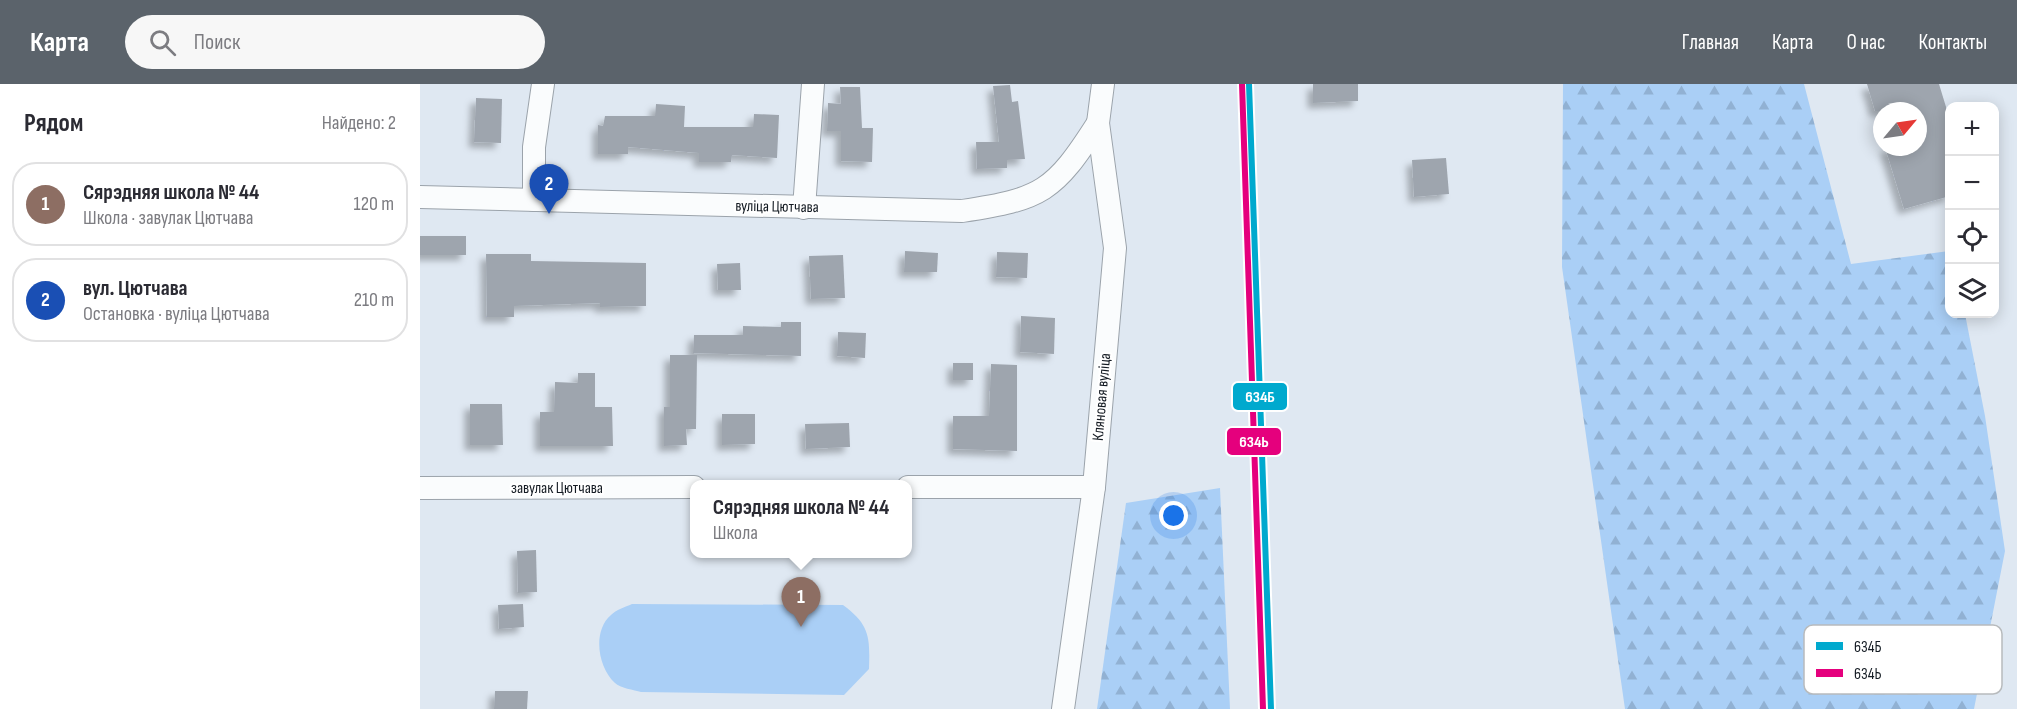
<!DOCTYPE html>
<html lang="ru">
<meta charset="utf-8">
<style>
:root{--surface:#fff;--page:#f7f7f7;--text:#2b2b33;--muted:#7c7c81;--line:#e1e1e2;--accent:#5b636b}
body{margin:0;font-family:"Sofia Sans Condensed",sans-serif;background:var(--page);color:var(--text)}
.controls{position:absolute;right:18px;top:18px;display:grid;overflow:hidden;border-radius:12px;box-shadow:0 3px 15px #0003}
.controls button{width:54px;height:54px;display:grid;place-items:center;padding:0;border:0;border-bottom:2px solid var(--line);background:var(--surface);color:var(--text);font:30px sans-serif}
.compass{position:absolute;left:1453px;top:18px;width:54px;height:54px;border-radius:50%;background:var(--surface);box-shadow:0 3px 15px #0003;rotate:61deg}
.you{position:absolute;left:754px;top:432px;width:21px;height:21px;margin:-15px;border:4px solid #fff;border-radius:50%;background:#1a73e8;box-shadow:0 0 0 9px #1a73e833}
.badge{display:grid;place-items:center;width:39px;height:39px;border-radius:50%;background:var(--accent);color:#fff;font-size:20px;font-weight:700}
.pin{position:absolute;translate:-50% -50px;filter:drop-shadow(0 2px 3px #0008)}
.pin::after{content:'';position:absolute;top:32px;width:21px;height:18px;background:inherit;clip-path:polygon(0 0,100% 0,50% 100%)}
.popup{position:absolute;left:270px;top:396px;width:222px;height:78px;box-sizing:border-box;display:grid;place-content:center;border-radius:12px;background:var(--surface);filter:drop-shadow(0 2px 4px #0005);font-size:20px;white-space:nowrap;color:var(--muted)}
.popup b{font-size:22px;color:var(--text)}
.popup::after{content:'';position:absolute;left:50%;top:100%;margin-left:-12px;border:12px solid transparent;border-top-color:var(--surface)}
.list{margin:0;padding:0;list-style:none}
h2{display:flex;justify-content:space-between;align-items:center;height:78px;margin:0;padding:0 24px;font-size:26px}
h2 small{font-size:20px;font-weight:400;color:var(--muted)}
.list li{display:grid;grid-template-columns:39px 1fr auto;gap:18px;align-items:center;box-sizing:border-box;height:84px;margin:0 12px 12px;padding:0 12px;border:2px solid var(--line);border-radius:24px}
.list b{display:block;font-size:22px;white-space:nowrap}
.list p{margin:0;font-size:20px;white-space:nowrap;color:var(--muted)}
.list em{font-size:20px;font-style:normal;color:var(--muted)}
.icon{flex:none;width:33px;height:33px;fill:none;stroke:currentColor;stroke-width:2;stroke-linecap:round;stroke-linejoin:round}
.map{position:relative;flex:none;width:1597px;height:625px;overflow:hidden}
header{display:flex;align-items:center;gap:36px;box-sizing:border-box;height:84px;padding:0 30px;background:var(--accent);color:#fff}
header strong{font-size:28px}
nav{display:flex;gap:33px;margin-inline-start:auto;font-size:21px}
.search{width:420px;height:54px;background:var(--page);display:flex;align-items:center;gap:15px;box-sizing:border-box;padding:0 21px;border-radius:33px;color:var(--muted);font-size:22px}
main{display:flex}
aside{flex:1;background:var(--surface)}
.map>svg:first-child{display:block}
</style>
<header>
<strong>Карта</strong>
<div class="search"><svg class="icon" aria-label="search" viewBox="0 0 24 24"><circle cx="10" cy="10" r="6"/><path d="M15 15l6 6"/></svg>Поиск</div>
<nav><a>Главная</a><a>Карта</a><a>О нас</a><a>Контакты</a></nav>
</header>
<main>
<aside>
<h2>Рядом<small>Найдено: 2</small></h2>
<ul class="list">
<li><span class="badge" style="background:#8d6e63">1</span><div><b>Сярэдняя школа № 44</b><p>Школа · завулак Цютчава</p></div><em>120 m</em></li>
<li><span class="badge" style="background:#1a4fb4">2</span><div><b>вул. Цютчава</b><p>Остановка · вуліца Цютчава</p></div><em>210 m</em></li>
</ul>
</aside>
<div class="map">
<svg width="1597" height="625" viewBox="0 0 1597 625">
<defs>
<pattern id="forest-firs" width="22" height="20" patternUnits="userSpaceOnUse" patternTransform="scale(1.5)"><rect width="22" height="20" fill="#aacff6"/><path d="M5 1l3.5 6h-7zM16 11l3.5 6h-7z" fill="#91b1d3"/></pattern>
<filter id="shadow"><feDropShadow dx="-5.5" dy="5.5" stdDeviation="3" flood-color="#0004"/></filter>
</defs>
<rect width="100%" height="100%" fill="#dfe8f2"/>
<g fill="url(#forest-firs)">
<path d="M1143,0H1384L1431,180L1529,167L1530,230H1545L1565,332L1585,467L1554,625H1205L1142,183Z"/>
<path d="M800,404L810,625H677L706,419Z"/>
</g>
<path fill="#aacff6" d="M212,520L423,521C450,541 450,553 449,585L424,611L221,608C214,606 200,604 195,599C178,584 172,547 191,531C196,526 205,523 212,520Z"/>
<g fill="#9ea5ae" filter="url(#shadow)">
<path d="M893,0H938V17L893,19Z"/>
<path d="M1447,0H1519L1530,36V112L1484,125L1465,63H1498V27H1455Z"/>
<path d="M590,1L592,18L598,17L605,75L587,76V84L557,85L556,58H579L573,2Z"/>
<path d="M420,3H440L442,44H453L452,78L421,77V47H407L408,19L421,20Z"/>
<path d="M56,14L82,15L81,59L54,58Z"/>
<path d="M236,20L265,22L264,43H333L334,30L359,31L357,74L312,71L311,78H279V69L208,63V70H178V41L183,42L185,32H235Z"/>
<path d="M1026,74L1029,110L994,113L992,76Z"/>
<rect x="0" y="152" width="46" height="19"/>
<path d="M485,167L518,169L517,188H484Z"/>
<path d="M577,168L608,169L607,194L576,193Z"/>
<path d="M66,170H111V177L226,179V222L180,223V219L94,222V233H67Z"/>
<path d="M423,171L425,214L391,215L389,172Z"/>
<path d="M320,179L321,206H298L297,180Z"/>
<path d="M601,232L635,234L634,270L600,268Z"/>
<path d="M361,238H381V272L273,269L274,251H323V242L361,243Z"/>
<path d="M418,248L446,249L445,274L417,272Z"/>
<path d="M250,271H277L276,345H266L267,361L244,362V323H250Z"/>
<rect x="533" y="279" width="20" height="17"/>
<path d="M571,280L597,281V367L533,365V332H569Z"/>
<path d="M158,289H175V323H192L193,362H120V328H134L135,298L158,299Z"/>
<path d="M50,320H82L83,361H50Z"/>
<path d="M302,330H335V360L302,361Z"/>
<path d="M429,339L430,363L386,365L385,340Z"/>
<path d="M116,466L117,508L98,509L97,467Z"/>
<path d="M103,520L104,543L79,545L78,521Z"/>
<path d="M75,607H108L107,625H74Z"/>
</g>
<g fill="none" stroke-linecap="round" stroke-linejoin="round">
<defs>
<g id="minor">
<path d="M0,113L542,127C622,115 634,108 678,39"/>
<path d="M114,116V63L123,0"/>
<path d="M384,124L393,0"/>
<path d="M488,403H674"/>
<path d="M0,404L274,403"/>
<path d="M643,625L674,403L695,164L678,39L683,0"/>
</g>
</defs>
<use href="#minor" stroke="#9ba3ab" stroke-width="24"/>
<use href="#minor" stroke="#fafcfd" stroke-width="22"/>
<defs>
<path id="rail-1" d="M829,0L851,625"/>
<path id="rail-2" d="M822,0L843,625"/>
</defs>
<use href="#rail-1" stroke="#fff" stroke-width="10"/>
<use href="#rail-2" stroke="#fff" stroke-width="10"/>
<use href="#rail-1" stroke="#00a9ce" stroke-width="6"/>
<use href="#rail-2" stroke="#e5007d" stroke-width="6"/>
</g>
<g text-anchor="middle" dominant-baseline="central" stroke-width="4.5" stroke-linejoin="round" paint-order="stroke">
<g font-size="16" fill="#141b23" stroke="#fff">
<text transform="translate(357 123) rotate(1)">вуліца Цютчава</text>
<text transform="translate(682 313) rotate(-85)">Кляновая вуліца</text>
<text x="137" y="404">завулак Цютчава</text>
</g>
</g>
<rect x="1384" y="541" width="198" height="69" rx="9" fill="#fff" stroke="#b8bbbd" stroke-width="1.5"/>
<rect x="1396" y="558" width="27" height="8" fill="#00a9ce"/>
<rect x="1396" y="585" width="27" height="8" fill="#e5007d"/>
<g font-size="16" fill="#141b23">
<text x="1434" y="568">634Б</text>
<text x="1434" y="595">634Ь</text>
</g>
<g stroke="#fff" stroke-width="2">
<rect x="812" y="298" width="56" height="29" rx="6" fill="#00a9ce"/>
<rect x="806" y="343" width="56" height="29" rx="6" fill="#e5007d"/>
</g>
<g font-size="16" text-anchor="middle" font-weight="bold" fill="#fff">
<text x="840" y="318">634Б</text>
<text x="834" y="363">634Ь</text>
</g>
</svg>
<div class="controls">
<button>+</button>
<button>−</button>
<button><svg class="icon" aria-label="locate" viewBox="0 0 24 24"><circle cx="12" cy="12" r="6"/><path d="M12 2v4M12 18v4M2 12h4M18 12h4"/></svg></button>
<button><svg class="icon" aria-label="layers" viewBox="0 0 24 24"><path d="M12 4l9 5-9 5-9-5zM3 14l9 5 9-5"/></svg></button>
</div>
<svg class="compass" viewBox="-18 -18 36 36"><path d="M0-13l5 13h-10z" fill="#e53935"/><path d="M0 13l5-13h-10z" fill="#7c7c81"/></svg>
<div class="you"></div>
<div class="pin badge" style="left:381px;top:543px;background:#8d6e63">1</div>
<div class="popup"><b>Сярэдняя школа № 44</b>Школа</div>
<div class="pin badge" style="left:129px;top:130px;background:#1a4fb4">2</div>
</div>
</main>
